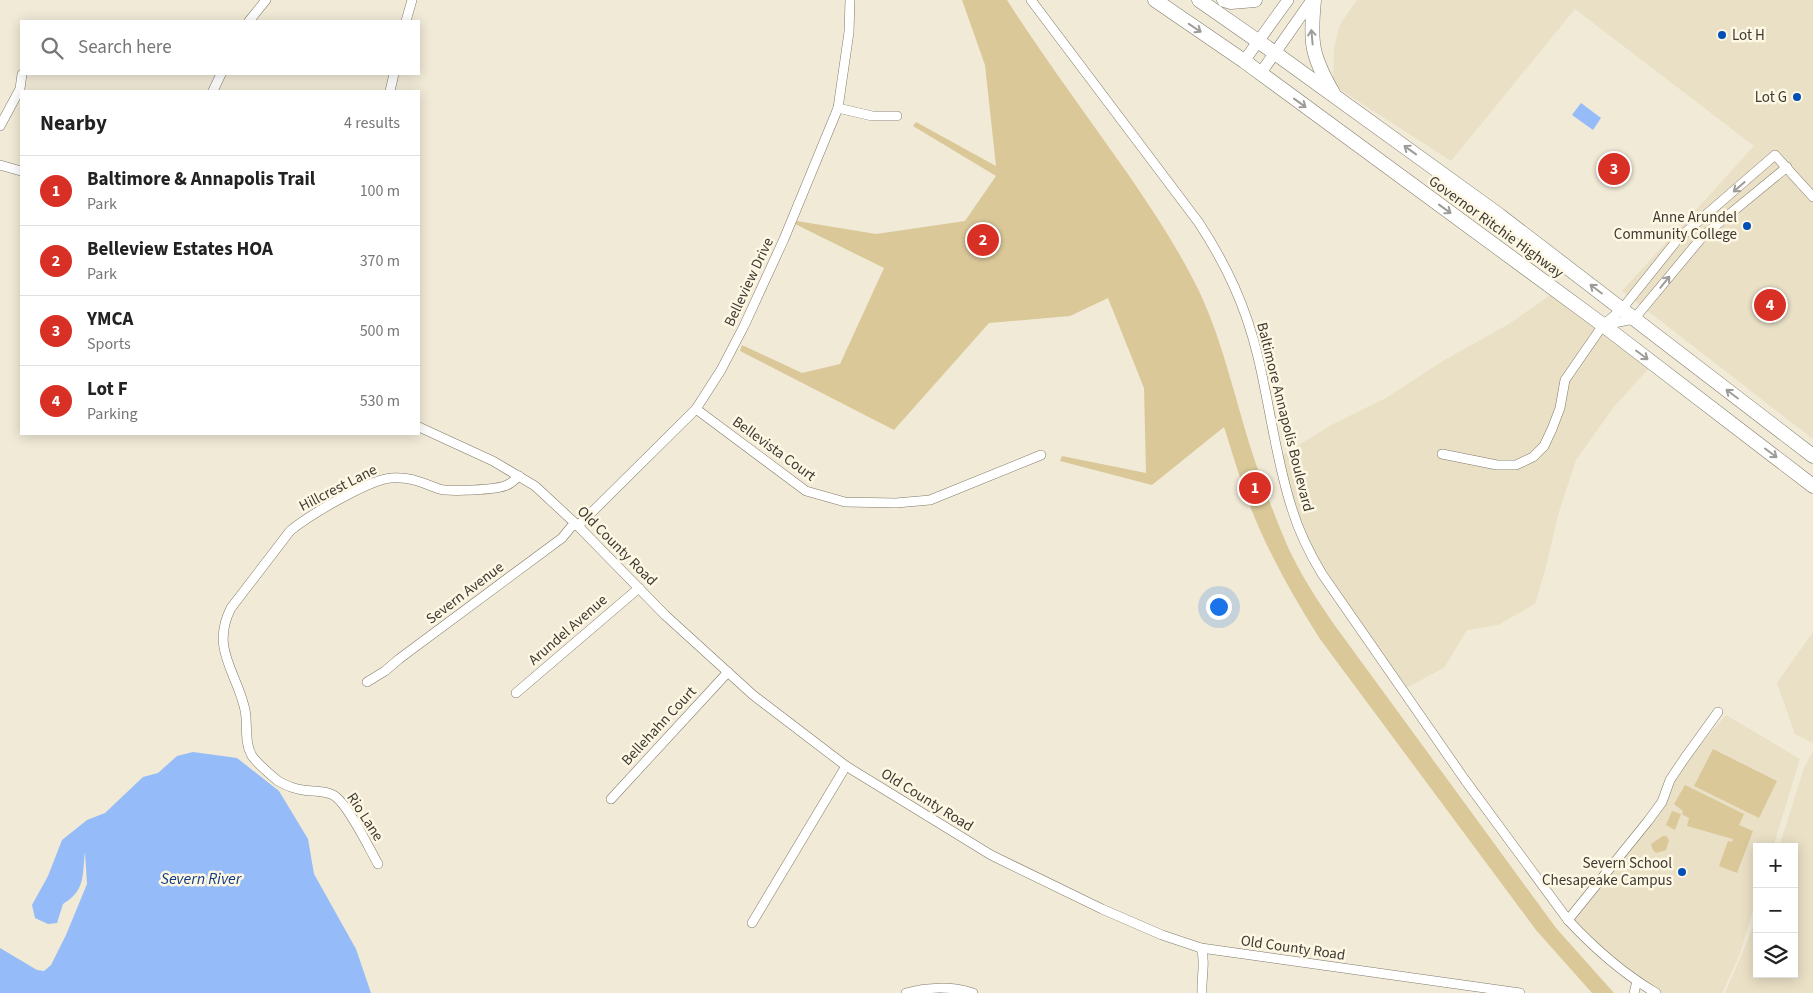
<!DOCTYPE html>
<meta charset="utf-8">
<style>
:root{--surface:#fff;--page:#f2f2f2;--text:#222;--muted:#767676;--line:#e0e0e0;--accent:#d93025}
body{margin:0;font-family:"Source Sans 3",sans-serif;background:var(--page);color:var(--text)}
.controls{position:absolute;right:15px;bottom:15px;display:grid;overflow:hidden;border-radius:0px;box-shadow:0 2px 12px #0003}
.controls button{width:45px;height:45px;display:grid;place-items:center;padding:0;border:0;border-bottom:1px solid var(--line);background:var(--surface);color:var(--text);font:25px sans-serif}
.you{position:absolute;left:1218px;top:606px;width:18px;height:18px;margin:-12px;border:4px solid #fff;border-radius:50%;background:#1a73e8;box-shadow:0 0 0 8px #1a73e833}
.badge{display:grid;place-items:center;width:32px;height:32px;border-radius:50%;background:var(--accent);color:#fff;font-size:16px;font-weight:700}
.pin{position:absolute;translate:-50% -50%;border:2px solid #fff;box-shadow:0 1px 5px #0006}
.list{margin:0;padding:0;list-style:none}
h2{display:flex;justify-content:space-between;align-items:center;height:65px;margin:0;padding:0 20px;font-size:21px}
h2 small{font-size:16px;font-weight:400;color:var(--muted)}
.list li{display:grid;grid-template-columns:32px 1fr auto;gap:15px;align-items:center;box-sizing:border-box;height:70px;padding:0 20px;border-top:1px solid var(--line)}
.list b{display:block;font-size:19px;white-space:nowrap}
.list p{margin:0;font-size:16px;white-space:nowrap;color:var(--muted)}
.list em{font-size:16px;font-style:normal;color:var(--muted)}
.icon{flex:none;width:28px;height:28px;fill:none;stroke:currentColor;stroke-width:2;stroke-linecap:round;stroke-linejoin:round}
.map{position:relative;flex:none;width:1813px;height:993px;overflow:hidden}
.search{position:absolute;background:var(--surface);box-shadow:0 2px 12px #0003;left:20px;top:20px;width:400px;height:55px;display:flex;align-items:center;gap:12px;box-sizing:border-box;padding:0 18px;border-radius:0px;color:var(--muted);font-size:19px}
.panel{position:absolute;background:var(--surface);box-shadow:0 2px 12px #0003;left:20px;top:90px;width:400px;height:345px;border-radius:0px}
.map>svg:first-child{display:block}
</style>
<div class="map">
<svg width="1813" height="993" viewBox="0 0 1813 993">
<rect width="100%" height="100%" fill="#f1ead7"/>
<g fill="#e9e0c6">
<path d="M1357,0H1813V439L1622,291L1754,146L1575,9L1451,161L1333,85L1334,48L1340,24Z"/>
<path d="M1550,295L1649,368L1613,408L1576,460L1558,515L1546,567L1535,604L1498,625L1467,630L1444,668L1402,690L1310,553L1279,457L1333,424L1386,398L1446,359L1509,324Z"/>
<path d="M1813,632V743L1795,734L1777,683Z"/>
<path d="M1726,715L1800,759L1773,847H1757V898L1739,956L1722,993H1656L1568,920L1648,821L1670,780Z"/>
<path d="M1813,751V993H1725L1757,918V974H1794V847H1779L1804,768Z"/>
</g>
<g fill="#dac899">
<path d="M962,0H1007C1046,61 1089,118 1130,177C1155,214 1179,250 1199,291C1225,346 1237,409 1257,467C1266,493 1276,519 1287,545C1299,572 1316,598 1333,623L1556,928L1614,993H1592L1536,930L1320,639C1294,598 1270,556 1252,511C1241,483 1233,455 1224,427L1152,485L1060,461L1062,456L1146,473L1144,388L1108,298L1070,316L989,323L894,430L740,351L742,345L802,373L840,364L884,268L795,224L797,221L876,234L965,221L996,176L913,126L916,122L996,166L985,65Z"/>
<path d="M1713,749L1777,781L1759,818L1694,786Z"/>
<path d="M1685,785L1744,814L1739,825L1753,831L1737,873L1719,866L1728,841L1732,842L1733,839L1687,826L1689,818L1682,814L1683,811L1674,804Z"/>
<path d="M1672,811L1681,814L1675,830L1666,825Z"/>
<path d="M1663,836H1666L1669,840L1666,850L1656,853L1653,850L1651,844Z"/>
</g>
<g fill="#95bbf8">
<path d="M1581,103L1601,118L1593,130L1572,115Z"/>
<path d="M193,752L237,758L279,791L308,839L314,874L356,949L371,993H0V948L37,970L44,971L51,965L66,935L87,884L85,852C82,875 86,890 63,904L57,923L48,924L35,918L32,905L48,876L62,840L87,820L105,813L143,777L158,773L177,756Z"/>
</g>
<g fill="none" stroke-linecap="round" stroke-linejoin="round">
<defs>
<g id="minor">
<path d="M1031,0L1199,223C1227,266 1246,307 1258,357C1270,407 1276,460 1292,509C1299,532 1310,554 1322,574L1465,780L1568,920C1595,949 1622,973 1656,993"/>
<path d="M249,21L266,0"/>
<path d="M406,21L412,0"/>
<path d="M213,91L221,74"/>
<path d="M390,91L394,74"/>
<path d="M838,108L872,116H897"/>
<path d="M0,126L20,89L22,74"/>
<path d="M0,165L21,171"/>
<path d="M1604,325L1634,319L1703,236L1787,167"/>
<path d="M696,409L806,491L845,502L896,503L930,500L1041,455"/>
<path d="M419,427L493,461L535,486L576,524L665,615L753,695L846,766L991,855L1102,909L1162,935L1201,948L1520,993"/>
<path d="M1442,454L1497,465H1516L1533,457L1544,446L1552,429L1560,408L1565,380L1603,325L1622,309L1678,239L1775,155L1813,197"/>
<path d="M367,682L385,671L399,659L562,538L571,527L582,522L696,409L721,370L744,326L784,239L838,108L849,32L850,0"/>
<path d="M516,693L639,588"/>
<path d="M611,799L728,672"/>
<path d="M378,864C369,848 350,808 336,797C328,790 313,792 303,790C295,789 285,785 278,781C272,776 254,761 251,754C244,741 248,724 245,710C237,672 210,649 231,608L290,531C308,516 368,480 391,478C408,476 423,483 439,489C449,492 497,490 507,485C512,483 515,479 519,476"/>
<path d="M1568,920L1648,821L1662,802L1670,780L1684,759L1718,712"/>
<path d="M752,923L846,766"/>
<path d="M1201,948C1206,962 1201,978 1202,993"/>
<path d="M906,993C927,987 952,986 973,993"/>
<path d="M1634,993L1637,981"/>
</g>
<g id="major">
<path d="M1244,61L1288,0"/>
<path d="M1260,74L1312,0"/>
</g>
<g id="highway">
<path d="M1155,0L1244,61L1603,325L1813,486"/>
<path d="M1199,0L1275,53L1499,215L1813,456"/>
<path d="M1224,0L1231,2L1255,0"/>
<path d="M1314,0C1310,42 1311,55 1333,93"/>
</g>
</defs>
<use href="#minor" stroke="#807a69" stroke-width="10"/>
<use href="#major" stroke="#807a69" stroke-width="12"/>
<use href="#highway" stroke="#807a69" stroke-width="15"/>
<use href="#minor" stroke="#fff" stroke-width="9"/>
<use href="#major" stroke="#fff" stroke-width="11"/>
<use href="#highway" stroke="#fff" stroke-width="14"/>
</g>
<defs><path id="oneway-shaft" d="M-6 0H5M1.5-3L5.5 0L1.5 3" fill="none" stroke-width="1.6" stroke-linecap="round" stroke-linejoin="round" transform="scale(1.25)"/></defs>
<g stroke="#9e9c99">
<use href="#oneway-shaft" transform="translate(1195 28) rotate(34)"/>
<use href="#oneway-shaft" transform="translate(1312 37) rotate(-95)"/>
<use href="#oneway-shaft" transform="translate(1300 103) rotate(36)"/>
<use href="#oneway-shaft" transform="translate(1410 150) rotate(-144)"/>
<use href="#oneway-shaft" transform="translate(1739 187) rotate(139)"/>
<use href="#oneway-shaft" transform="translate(1445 209) rotate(36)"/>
<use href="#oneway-shaft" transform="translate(1665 282) rotate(-51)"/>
<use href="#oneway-shaft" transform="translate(1596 289) rotate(-143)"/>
<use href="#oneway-shaft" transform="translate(1642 355) rotate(37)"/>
<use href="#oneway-shaft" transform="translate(1732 394) rotate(-143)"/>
<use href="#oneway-shaft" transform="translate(1771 453) rotate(37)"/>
</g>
<g fill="#024fb8" stroke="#fef7e4" stroke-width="2">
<circle cx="1722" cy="35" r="5"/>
<circle cx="1797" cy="97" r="5"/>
<circle cx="1747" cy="226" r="5"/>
<circle cx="1682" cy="872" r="5"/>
</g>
<g text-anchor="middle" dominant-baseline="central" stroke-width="5" stroke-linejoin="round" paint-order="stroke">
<g font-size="15" fill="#3d3a33" stroke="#fef7e4" text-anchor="end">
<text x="1732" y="35" text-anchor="start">Lot H</text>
<text x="1787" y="97">Lot G</text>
<text x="1737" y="217">Anne Arundel<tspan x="1737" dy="17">Community College</tspan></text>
<text x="1672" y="863">Severn School<tspan x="1672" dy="17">Chesapeake Campus</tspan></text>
</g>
<g font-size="15" fill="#3d3a33" stroke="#fef7e4">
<text transform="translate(1496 227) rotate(36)">Governor Ritchie Highway</text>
<text transform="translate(749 282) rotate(-65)">Belleview Drive</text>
<text transform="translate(1285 417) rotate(76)">Baltimore Annapolis Boulevard</text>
<text transform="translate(774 449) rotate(36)">Bellevista Court</text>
<text transform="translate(338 488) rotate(-27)">Hillcrest Lane</text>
<text transform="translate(617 546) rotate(45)">Old County Road</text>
<text transform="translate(465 593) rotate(-37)">Severn Avenue</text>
<text transform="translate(568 630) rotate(-41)">Arundel Avenue</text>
<text transform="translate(659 726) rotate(-47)">Bellehahn Court</text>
<text transform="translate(927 800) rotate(32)">Old County Road</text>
<text transform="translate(365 817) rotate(57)">Rio Lane</text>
<text transform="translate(1293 948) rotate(8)">Old County Road</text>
</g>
<g font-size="16" font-style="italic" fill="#103c81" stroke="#fef7e4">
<text x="201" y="879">Severn River</text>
</g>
</g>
</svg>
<div class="controls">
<button>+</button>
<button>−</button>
<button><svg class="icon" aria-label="layers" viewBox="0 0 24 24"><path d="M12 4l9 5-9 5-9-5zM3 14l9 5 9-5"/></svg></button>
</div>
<div class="you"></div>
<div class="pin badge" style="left:1255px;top:488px">1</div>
<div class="pin badge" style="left:983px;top:240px">2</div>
<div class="pin badge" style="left:1614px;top:169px">3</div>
<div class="pin badge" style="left:1770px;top:305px">4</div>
<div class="search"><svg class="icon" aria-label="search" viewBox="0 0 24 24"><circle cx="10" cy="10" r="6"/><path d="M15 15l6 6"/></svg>Search here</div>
<section class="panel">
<h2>Nearby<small>4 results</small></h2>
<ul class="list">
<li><span class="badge">1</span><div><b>Baltimore &amp; Annapolis Trail</b><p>Park</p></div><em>100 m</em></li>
<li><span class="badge">2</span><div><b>Belleview Estates HOA</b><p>Park</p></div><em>370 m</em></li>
<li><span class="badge">3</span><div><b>YMCA</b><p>Sports</p></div><em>500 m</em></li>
<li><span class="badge">4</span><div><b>Lot F</b><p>Parking</p></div><em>530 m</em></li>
</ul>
</section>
</div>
